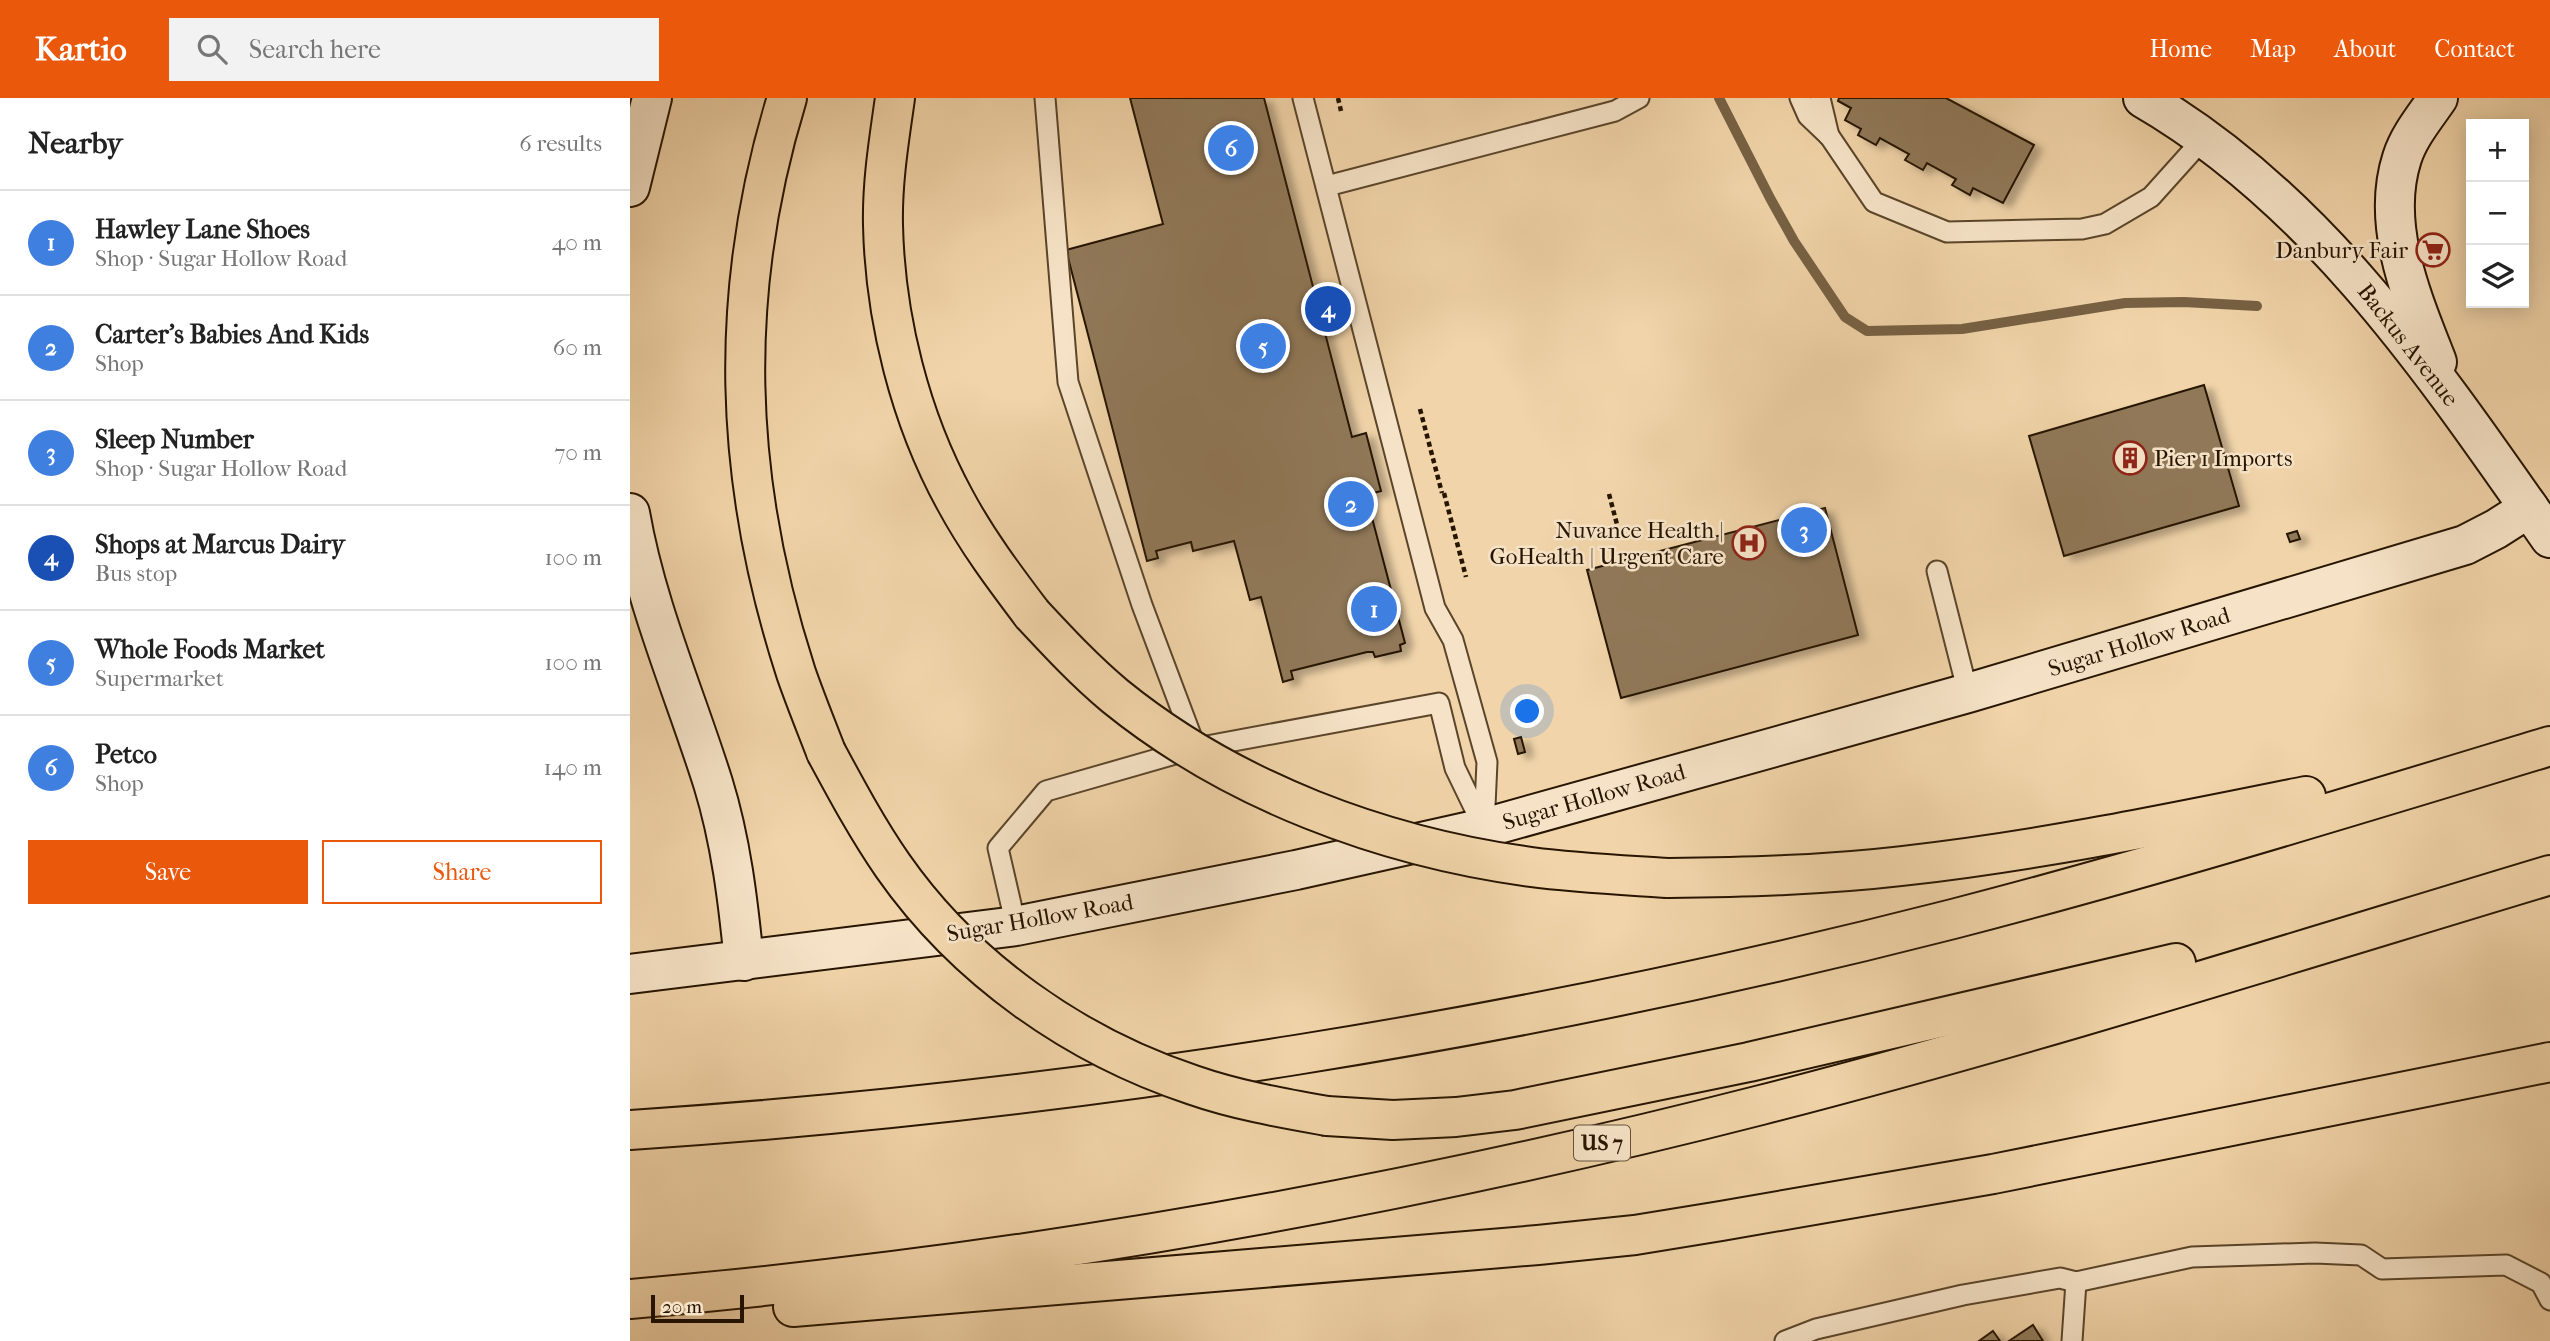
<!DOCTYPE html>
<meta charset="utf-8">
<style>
:root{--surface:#fff;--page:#f2f2f2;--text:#222;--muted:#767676;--line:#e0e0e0;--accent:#ea580c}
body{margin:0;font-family:"IM FELL French Canon",serif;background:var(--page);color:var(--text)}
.controls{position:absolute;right:21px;top:21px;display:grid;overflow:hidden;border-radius:0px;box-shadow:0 4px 18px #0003}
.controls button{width:63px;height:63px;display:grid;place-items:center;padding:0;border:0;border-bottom:2px solid var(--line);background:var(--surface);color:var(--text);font:35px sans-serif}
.scale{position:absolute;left:21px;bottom:18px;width:93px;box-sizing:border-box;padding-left:7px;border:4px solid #271500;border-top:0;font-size:19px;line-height:24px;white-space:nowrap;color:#271500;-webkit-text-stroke:5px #f6e3c7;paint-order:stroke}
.you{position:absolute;left:898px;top:614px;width:24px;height:24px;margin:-18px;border:5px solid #fff;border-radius:50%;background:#1a73e8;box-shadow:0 0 0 10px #1a73e833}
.badge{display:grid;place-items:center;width:46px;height:46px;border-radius:50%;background:var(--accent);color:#fff;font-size:23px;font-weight:700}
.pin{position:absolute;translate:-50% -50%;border:4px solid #fff;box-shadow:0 2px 7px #0006}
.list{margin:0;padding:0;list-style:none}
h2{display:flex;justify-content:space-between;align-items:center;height:91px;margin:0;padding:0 28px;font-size:30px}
h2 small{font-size:23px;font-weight:400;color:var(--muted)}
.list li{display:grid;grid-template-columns:46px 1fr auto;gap:21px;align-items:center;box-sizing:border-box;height:105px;padding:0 28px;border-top:2px solid var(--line)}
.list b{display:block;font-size:26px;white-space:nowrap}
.list p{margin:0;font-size:23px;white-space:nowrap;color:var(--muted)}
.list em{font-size:23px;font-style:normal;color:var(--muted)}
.actions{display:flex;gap:14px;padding:21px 28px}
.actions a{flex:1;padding:16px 0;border:2px solid var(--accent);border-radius:0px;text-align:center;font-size:24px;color:var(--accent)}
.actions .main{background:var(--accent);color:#fff}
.icon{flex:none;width:38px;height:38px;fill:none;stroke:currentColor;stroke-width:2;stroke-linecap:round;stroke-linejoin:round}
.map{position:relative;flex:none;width:1920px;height:1243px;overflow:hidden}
header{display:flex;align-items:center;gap:42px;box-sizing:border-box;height:98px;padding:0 35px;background:var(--accent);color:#fff}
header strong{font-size:33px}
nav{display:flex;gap:38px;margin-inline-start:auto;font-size:24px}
.search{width:490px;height:63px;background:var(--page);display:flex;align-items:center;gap:18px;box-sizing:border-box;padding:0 24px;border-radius:0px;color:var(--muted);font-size:26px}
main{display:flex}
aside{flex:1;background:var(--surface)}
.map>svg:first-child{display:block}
</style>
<header>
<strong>Kartio</strong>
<div class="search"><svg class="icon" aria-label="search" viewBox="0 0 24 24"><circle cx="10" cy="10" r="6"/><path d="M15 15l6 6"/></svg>Search here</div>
<nav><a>Home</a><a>Map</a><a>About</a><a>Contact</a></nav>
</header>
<main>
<aside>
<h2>Nearby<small>6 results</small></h2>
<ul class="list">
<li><span class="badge" style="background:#3f7fe0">1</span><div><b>Hawley Lane Shoes</b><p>Shop · Sugar Hollow Road</p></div><em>40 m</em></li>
<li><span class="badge" style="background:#3f7fe0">2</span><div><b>Carter's Babies And Kids</b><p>Shop</p></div><em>60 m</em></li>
<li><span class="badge" style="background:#3f7fe0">3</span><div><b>Sleep Number</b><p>Shop · Sugar Hollow Road</p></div><em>70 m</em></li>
<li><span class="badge" style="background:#1a4fb4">4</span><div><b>Shops at Marcus Dairy</b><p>Bus stop</p></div><em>100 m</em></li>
<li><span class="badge" style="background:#3f7fe0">5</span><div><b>Whole Foods Market</b><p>Supermarket</p></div><em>100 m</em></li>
<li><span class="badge" style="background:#3f7fe0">6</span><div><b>Petco</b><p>Shop</p></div><em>140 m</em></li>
</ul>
<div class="actions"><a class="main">Save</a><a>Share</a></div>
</aside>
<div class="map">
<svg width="1920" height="1243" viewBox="0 0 1920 1243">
<defs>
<filter id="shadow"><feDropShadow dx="8" dy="4.5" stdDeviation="3.5" flood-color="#0004"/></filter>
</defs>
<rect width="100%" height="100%" fill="#f1d4a9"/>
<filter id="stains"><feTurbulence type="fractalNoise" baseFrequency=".00286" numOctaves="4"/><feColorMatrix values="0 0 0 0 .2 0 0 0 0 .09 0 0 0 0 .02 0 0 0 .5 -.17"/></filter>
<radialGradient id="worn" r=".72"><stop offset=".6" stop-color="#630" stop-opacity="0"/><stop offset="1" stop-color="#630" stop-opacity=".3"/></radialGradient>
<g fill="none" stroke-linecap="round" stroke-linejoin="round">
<path stroke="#776143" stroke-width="10" d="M1089,0L1140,100L1164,143L1215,219L1237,233L1332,231L1495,205L1554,204L1627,208"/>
</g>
<g fill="#907858" stroke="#271500" stroke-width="2" filter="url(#shadow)">
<path d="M500,0H634L722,339L736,335L751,393L736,397L775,545L770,547L771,553L745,559L743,554H737L661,573L663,581L653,584L631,499L620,502L604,443L563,453L561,444L526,453L528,460L517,463L436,152L533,126Z"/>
<path d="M1209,0H1316L1404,47L1373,105L1343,90L1340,97L1322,87L1326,81L1297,65L1293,72L1275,62L1279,56L1250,40L1246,47L1228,37L1231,31L1215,22L1221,10L1208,3Z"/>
<path d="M1574,287L1609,408L1434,458L1399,338Z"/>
<path d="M1195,410L1228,537L991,600L957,472Z"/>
<path d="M1667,433L1670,441L1660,444L1657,436Z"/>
<path d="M891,639L895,654L888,656L884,641Z"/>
<path d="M1403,1227L1413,1243H1379Z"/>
<path d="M1363,1233L1370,1243H1349Z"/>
</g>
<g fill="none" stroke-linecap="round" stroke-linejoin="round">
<defs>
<g id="lane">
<path d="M415,0L438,284L512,507L565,648"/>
<path d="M1170,0L1178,18L1200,39L1244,104L1317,134L1452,131L1475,126L1521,99L1574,40"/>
<path d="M1190,0L1199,38"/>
<path d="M697,88L985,13L1009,0"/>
<path d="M1307,473L1338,595"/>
<path d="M386,828L368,750L416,693L566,650L809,605L825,670L854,730L857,664L823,542L805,510L673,0"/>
<path d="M1155,1243L1186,1231L1333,1197L1430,1180L1446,1184L1562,1159L1685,1155L1731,1157L1752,1171L1876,1167L1911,1185L1920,1202"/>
<path d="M1442,1243L1446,1184"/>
</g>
<g id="secondary">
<path d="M1513,0C1689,102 1805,276 1920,440"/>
<path d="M0,89L22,0"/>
<path d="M1807,264C1783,202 1750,128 1772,60C1779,38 1795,19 1808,0"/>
<path d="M0,415C16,508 55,596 83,685C101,743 108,803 114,863"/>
<path d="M0,876L386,828L666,772L854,730L1338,595L1835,447L1866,431L1899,410"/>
</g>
<g id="highway">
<path d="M157,0C97,195 103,381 166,575C175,601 186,628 196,654"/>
<path d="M265,0C259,42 252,85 253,127C255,220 280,320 325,402C347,443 374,479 402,516"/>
<path d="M1038,780C1116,779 1195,777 1272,768C1408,753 1542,725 1676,698"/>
<path d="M697,1018L763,1022L826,1019L885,1012L1119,964L1546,865"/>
<path d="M0,1032C443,1003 893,931 1323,821C1524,769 1722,708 1920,648"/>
<path d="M0,1201C381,1168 760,1102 1131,1007C1396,939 1658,856 1920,777"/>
<path d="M163,1209L908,1147L1005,1137L1091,1123L1363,1076L1920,964"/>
</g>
</defs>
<use href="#lane" stroke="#5a452a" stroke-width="23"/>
<use href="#secondary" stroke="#271500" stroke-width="42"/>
<use href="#highway" stroke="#271500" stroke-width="42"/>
<g stroke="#271500" stroke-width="4.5" stroke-dasharray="5 3.5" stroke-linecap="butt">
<path d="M708,0L711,13"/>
<path d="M790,311L812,395"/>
<path d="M814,395L836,479"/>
<path d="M979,396L990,438"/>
</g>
<use href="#lane" stroke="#f6e3c7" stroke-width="19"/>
<use href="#secondary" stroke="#f6e3c7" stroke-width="38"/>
<use href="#highway" stroke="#f1d4a9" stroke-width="38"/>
<defs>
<g id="highway-bridge">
<path d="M402,516C429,545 455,573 485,598C602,693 753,749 901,769C947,775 993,777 1038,780"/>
<path d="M196,654C217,693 238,732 263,768C335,871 445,948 563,987C606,1002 652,1010 697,1018"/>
</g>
</defs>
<use href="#highway-bridge" stroke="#271500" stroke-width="42" stroke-linecap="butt"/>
<use href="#highway-bridge" stroke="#f1d4a9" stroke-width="38"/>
</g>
<defs>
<symbol id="supermarket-ring" viewBox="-11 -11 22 22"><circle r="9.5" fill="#f6e3c7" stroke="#8f2418" stroke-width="1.5"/><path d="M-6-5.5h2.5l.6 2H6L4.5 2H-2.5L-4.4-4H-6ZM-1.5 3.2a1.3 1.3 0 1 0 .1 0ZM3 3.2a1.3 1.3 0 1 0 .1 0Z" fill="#8f2418"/></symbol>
<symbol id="building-ring" viewBox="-11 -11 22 22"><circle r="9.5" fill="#f6e3c7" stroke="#8f2418" stroke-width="1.5"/><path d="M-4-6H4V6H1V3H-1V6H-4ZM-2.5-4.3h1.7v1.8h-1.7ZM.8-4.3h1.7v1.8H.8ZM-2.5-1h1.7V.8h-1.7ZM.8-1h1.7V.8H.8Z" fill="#8f2418"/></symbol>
<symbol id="hospital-ring" viewBox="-11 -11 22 22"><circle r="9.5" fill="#f6e3c7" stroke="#8f2418" stroke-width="1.5"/><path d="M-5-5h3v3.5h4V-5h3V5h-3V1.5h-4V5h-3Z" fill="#8f2418"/></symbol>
</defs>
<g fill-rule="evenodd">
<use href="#supermarket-ring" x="1784" y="133" width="38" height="38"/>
<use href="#building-ring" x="1481" y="341" width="38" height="38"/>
<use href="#hospital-ring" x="1100" y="426" width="38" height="38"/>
</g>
<g text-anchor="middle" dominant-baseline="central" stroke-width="5" stroke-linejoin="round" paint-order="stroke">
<rect fill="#f6e3c7" stroke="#65533c" stroke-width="2" x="944" y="1027.5" width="56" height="35" rx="5"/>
<g font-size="21" font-weight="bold" fill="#271500">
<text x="972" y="1045">US 7</text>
</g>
<g font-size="23" fill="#271500" stroke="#f6e3c7" text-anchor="end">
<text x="1778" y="152">Danbury Fair</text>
<text x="1524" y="360" text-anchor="start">Pier 1 Imports</text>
<text x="1094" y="432">Nuvance Health |<tspan x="1094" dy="26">GoHealth | Urgent Care</tspan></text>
</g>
<g font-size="23" fill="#271500" stroke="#f6e3c7">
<text transform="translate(1778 247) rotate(52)">Backus Avenue</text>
<text transform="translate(1509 544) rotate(-17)">Sugar Hollow Road</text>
<text transform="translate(964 699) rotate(-16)">Sugar Hollow Road</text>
<text transform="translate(410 820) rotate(-10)">Sugar Hollow Road</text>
</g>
</g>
<rect width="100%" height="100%" filter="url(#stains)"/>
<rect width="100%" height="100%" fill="url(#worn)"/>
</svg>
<div class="controls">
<button>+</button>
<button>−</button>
<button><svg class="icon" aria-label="layers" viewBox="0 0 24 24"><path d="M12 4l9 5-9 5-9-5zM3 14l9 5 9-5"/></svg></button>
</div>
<div class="scale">20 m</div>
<div class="you"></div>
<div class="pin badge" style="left:744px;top:511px;background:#3f7fe0">1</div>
<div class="pin badge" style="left:721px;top:406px;background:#3f7fe0">2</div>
<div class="pin badge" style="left:1174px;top:432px;background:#3f7fe0">3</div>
<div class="pin badge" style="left:698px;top:211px;background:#1a4fb4">4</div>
<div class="pin badge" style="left:633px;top:248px;background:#3f7fe0">5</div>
<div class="pin badge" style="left:601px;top:50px;background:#3f7fe0">6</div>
</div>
</main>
